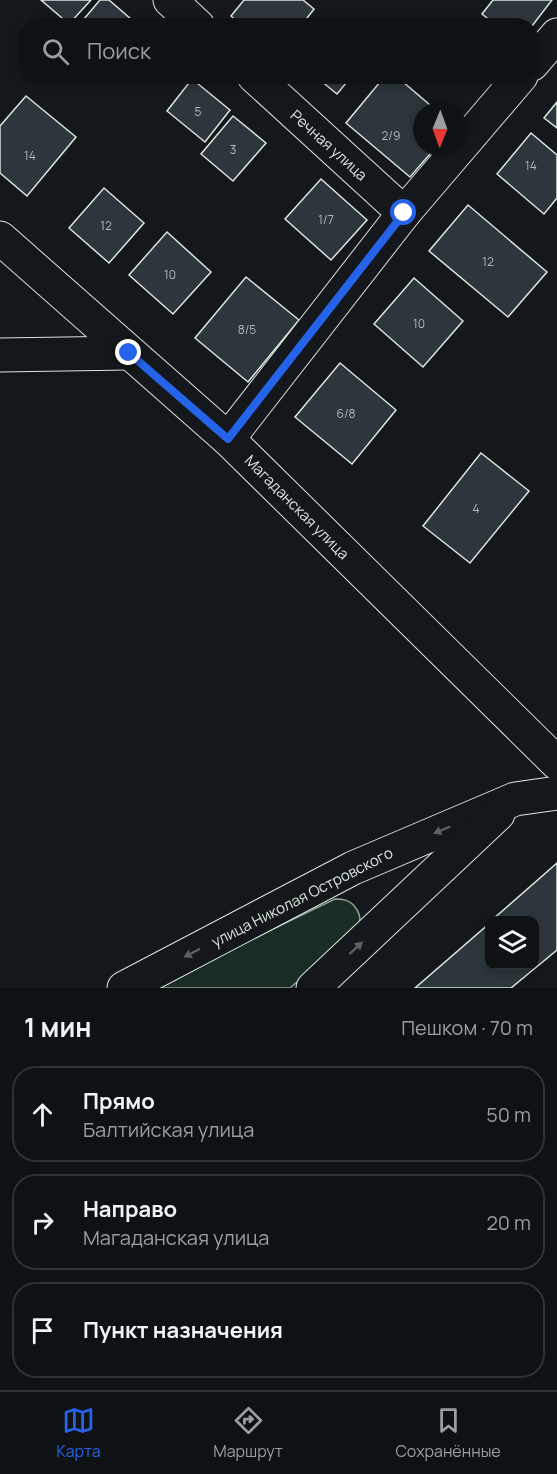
<!DOCTYPE html>
<html lang="ru">
<meta charset="utf-8">
<style>
:root{--surface:#0f1215;--page:#1d2022;--text:#f1f3f6;--muted:#9b9ea0;--line:#2f3234;--accent:#2563eb}
body{margin:0;font-family:Manrope,sans-serif;background:var(--page);color:var(--text)}
.controls{position:absolute;right:18px;bottom:18px;display:grid;overflow:hidden;border-radius:12px;box-shadow:0 3px 9px #0003}
.controls button{width:54px;height:54px;display:grid;place-items:center;padding:0;border:0;border-bottom:2px solid var(--line);background:var(--surface);color:var(--text);font:30px sans-serif}
.compass{position:absolute;left:413px;top:102px;width:54px;height:54px;border-radius:50%;background:var(--surface);box-shadow:0 3px 9px #0003;rotate:181deg}
.stop{position:absolute;width:18px;height:18px;margin:-14px;border:4px solid #2563eb;border-radius:50%;background:#fff}
.stop.end{background:#2563eb;border-color:#fff;box-shadow:0 2px 6px #0008}
.list{margin:0;padding:0;list-style:none}
h2{display:flex;justify-content:space-between;align-items:center;height:78px;margin:0;padding:0 24px;font-size:26px}
h2 small{font-size:20px;font-weight:400;color:var(--muted)}
.list li{display:grid;grid-template-columns:39px 1fr auto;gap:18px;align-items:center;box-sizing:border-box;height:96px;margin:0 12px 12px;padding:0 12px;border:2px solid var(--line);border-radius:24px}
.list b{display:block;font-size:22px;white-space:nowrap}
.list p{margin:0;font-size:20px;white-space:nowrap;color:var(--muted)}
.list em{font-size:20px;font-style:normal;color:var(--muted)}
.icon{flex:none;width:33px;height:33px;fill:none;stroke:currentColor;stroke-width:2;stroke-linecap:round;stroke-linejoin:round}
.map{position:relative;flex:none;width:557px;height:988px;overflow:hidden}
.search{position:absolute;background:var(--surface);box-shadow:0 3px 9px #0003;left:18px;right:18px;top:18px;height:66px;display:flex;align-items:center;gap:15px;box-sizing:border-box;padding:0 21px;border-radius:24px;color:var(--muted);font-size:22px}
.sheet{height:402px;background:var(--surface)}
nav{display:flex;justify-content:space-around;align-items:center;box-sizing:border-box;height:84px;border-top:2px solid var(--line);background:var(--surface);font-size:16px;color:var(--muted)}
nav a{display:grid;justify-items:center;gap:3px}
nav .on{color:var(--accent)}
.map>svg:first-child{display:block}
</style>
<div class="map">
<svg width="557" height="988" viewBox="0 0 557 988">
<rect width="100%" height="100%" fill="#14181c"/>
<path fill="#1a2d24" stroke="#939e99" stroke-width="1.5" d="M335,899C343,899 350,900 355,907C359,912 361,919 359,925C352,942 306,974 290,988H160L248,941Z"/>
<g fill="#2c363c" stroke="#d8e6dc" stroke-width="1.5">
<path d="M41,0H91L69,24Z"/>
<path d="M100,0H109L139,26H78Z"/>
<path d="M244,0H303L314,9L301,26H242L231,16Z"/>
<path d="M493,0H552L532,26H497L482,14Z"/>
<path d="M315,76H352L337,94Z"/>
<path d="M385,76H396L437,111H422V147H436L410,177L346,123Z"/>
<path d="M192,79L230,110L205,142L167,111Z"/>
<path d="M26,96L76,137L27,196L0,173V126Z"/>
<path d="M557,102V128L544,118Z"/>
<path d="M233,116L266,143L233,181L201,154Z"/>
<path d="M531,133L557,155V198L544,214L497,174Z"/>
<path d="M321,179L367,220L331,260L285,219Z"/>
<path d="M104,188L144,223L109,263L69,228Z"/>
<path d="M468,205L547,272L508,317L429,251Z"/>
<path d="M167,232L211,272L173,314L129,275Z"/>
<path d="M246,277L299,320L248,382L195,338Z"/>
<path d="M414,278L463,321L423,367L374,324Z"/>
<path d="M340,363L396,410L352,464L295,417Z"/>
<path d="M481,453L529,491L470,563L423,526Z"/>
<path d="M557,863V950L511,988H415L490,923V966H534V920H492Z"/>
</g>
<g fill="none" stroke-linecap="round" stroke-linejoin="round">
<defs>
<g id="minor">
<path d="M170,0L198,26"/>
<path d="M532,64L557,35"/>
<path d="M254,76L404,213"/>
<path d="M0,238L228,439L557,763"/>
<path d="M0,355L129,353"/>
<path d="M228,439L404,213L521,76"/>
</g>
<g id="primary">
<path d="M124,988L353,868L515,799L557,793"/>
<path d="M313,988L498,814"/>
</g>
</defs>
<use href="#minor" stroke="#d8e6dc" stroke-width="35"/>
<use href="#primary" stroke="#d8e6dc" stroke-width="35"/>
<use href="#minor" stroke="#14181c" stroke-width="33"/>
<use href="#primary" stroke="#14181c" stroke-width="33"/>
</g>
<defs><path id="oneway-solid" d="M-6-.8H1V-3.2L6.5 0L1 3.2V.8H-6Z" transform="scale(1.5)"/></defs>
<g fill="#59605f">
<use href="#oneway-solid" transform="translate(442 830) rotate(157)"/>
<use href="#oneway-solid" transform="translate(356 948) rotate(-43)"/>
<use href="#oneway-solid" transform="translate(192 953) rotate(152)"/>
</g>
<g fill="none" stroke-linecap="round" stroke-linejoin="round">
<path stroke="#2563eb" stroke-width="8" d="M129,353L228,439L404,213"/>
</g>
<g text-anchor="middle" dominant-baseline="central" stroke-width="4.5" stroke-linejoin="round" paint-order="stroke">
<g font-size="12" fill="#adbab4">
<text x="198" y="111">5</text>
<text x="391" y="135">2/9</text>
<text x="233" y="149">3</text>
<text x="30" y="155">14</text>
<text x="531" y="165">14</text>
<text x="326" y="219">1/7</text>
<text x="106" y="225">12</text>
<text x="488" y="261">12</text>
<text x="170" y="274">10</text>
<text x="419" y="323">10</text>
<text x="247" y="329">8/5</text>
<text x="346" y="413">6/8</text>
<text x="476" y="508">4</text>
</g>
<g font-size="15" fill="#d8e6dc" stroke="#14181c">
<text transform="translate(329 145) rotate(42)">Речная улица</text>
<text transform="translate(297 507) rotate(45)">Магаданская улица</text>
<text transform="translate(302 897) rotate(-27)">улица Николая Островского</text>
</g>
</g>
</svg>
<div class="controls">
<button><svg class="icon" aria-label="layers" viewBox="0 0 24 24"><path d="M12 4l9 5-9 5-9-5zM3 14l9 5 9-5"/></svg></button>
</div>
<svg class="compass" viewBox="-18 -18 36 36"><path d="M0-13l5 13h-10z" fill="#e53935"/><path d="M0 13l5-13h-10z" fill="#9b9ea0"/></svg>
<div class="stop" style="left:404px;top:213px"></div>
<div class="stop end" style="left:129px;top:353px"></div>
<div class="search"><svg class="icon" aria-label="search" viewBox="0 0 24 24"><circle cx="10" cy="10" r="6"/><path d="M15 15l6 6"/></svg>Поиск</div>
</div>
<section class="sheet">
<h2>1 мин<small>Пешком · 70 m</small></h2>
<ul class="list">
<li><svg class="icon" aria-label="ahead" viewBox="0 0 24 24"><path d="M12 20V5M6 11l6-6 6 6"/></svg><div><b>Прямо</b><p>Балтийская улица</p></div><em>50 m</em></li>
<li><svg class="icon" aria-label="right" viewBox="0 0 24 24"><path d="M7 20v-9h11M14 6l5 5-5 5"/></svg><div><b>Направо</b><p>Магаданская улица</p></div><em>20 m</em></li>
<li><svg class="icon" aria-label="arrive" viewBox="0 0 24 24"><path d="M6 21V4h12l-3 4 3 4H6"/></svg><div><b>Пункт назначения</b></div></li>
</ul>
</section>
<nav>
<a class="on"><svg class="icon" aria-label="map" viewBox="0 0 24 24"><path d="M3 6l6-2 6 2 6-2v14l-6 2-6-2-6 2zM9 4v14M15 6v14"/></svg>Карта</a>
<a><svg class="icon" aria-label="directions" viewBox="0 0 24 24"><path d="M12 3l9 9-9 9-9-9zM9 14v-3h6M13 9l2 2-2 2"/></svg>Маршрут</a>
<a><svg class="icon" aria-label="saved" viewBox="0 0 24 24"><path d="M7 4h10v16l-5-4-5 4z"/></svg>Сохранённые</a>
</nav>
